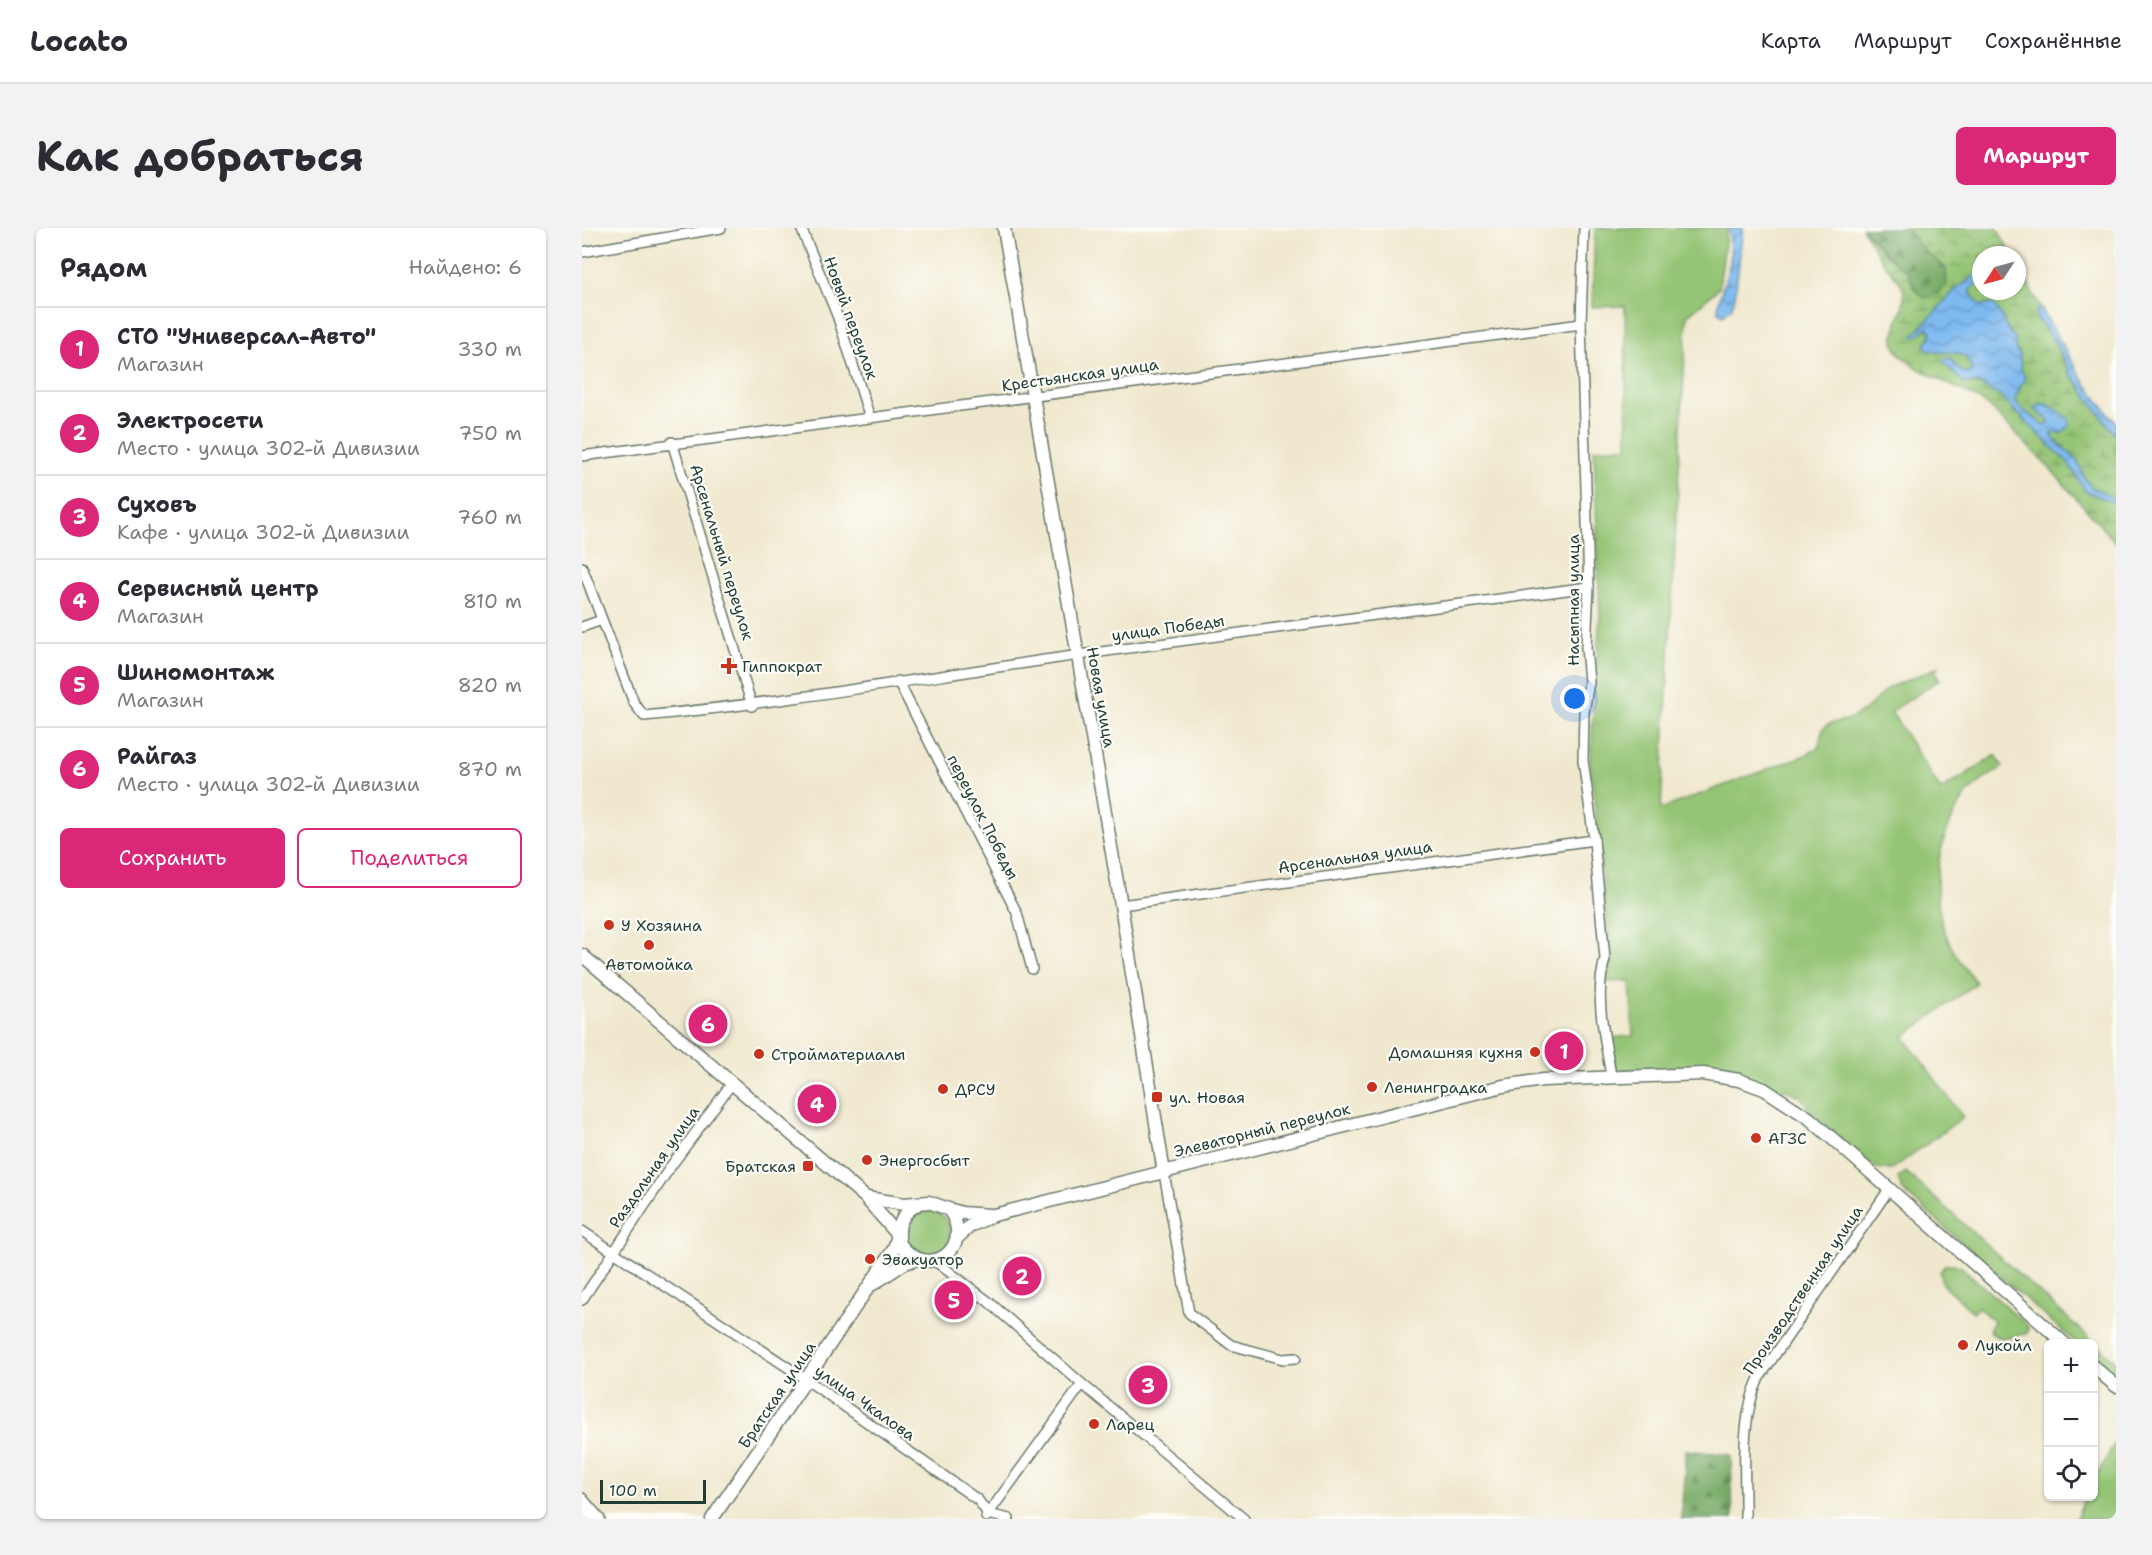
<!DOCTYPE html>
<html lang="ru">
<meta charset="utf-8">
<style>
:root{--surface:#fff;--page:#f2f2f3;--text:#2b2b33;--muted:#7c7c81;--line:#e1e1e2;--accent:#db2777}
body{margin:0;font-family:"Shantell Sans",sans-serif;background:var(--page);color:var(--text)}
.controls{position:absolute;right:18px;bottom:18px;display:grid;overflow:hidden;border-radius:9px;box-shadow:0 2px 4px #0004}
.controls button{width:54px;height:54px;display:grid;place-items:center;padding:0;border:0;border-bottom:2px solid var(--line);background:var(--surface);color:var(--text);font:30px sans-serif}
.compass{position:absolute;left:1390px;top:18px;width:54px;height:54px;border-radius:50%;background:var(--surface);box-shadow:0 2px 4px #0004;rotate:234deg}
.scale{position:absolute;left:18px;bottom:15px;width:106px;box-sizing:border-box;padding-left:6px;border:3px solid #1f3d34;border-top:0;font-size:16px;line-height:21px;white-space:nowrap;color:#1f3d34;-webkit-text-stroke:4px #fdfcf7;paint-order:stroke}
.you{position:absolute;left:993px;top:471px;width:21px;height:21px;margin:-15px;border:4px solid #fff;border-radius:50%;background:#1a73e8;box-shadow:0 0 0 9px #1a73e833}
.badge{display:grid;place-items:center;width:39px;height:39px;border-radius:50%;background:var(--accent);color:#fff;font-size:20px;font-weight:700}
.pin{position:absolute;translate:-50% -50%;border:3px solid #fff;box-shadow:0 2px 6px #0006}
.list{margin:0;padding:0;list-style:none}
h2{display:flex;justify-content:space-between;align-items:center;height:78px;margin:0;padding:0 24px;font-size:26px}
h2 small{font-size:20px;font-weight:400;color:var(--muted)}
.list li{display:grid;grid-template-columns:39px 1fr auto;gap:18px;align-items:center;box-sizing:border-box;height:84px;padding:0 24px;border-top:2px solid var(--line)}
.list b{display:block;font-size:22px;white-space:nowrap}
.list p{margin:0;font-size:20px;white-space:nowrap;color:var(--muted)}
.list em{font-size:20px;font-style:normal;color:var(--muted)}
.actions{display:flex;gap:12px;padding:18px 24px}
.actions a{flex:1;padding:14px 0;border:2px solid var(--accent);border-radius:9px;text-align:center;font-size:21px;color:var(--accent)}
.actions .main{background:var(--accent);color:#fff}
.icon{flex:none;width:33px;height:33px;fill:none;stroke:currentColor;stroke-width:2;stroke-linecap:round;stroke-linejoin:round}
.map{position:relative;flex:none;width:1534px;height:1291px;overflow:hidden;border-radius:9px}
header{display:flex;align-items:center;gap:36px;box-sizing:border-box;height:84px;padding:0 30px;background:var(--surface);border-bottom:2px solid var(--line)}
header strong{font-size:28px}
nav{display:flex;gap:33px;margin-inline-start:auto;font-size:21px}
.intro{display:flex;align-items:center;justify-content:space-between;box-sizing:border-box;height:144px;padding:0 36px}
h1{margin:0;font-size:42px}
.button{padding:15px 27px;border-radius:9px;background:var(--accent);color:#fff;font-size:21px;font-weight:700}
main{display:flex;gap:36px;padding:0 36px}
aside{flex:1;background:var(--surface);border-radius:9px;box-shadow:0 2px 4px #0004}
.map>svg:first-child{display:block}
</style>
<header>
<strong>Locato</strong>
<nav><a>Карта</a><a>Маршрут</a><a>Сохранённые</a></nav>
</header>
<div class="intro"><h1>Как добраться</h1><a class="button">Маршрут</a></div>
<main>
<aside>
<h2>Рядом<small>Найдено: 6</small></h2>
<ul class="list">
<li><span class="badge">1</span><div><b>СТО &quot;Универсал-Авто&quot;</b><p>Магазин</p></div><em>330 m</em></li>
<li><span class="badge">2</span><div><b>Электросети</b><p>Место · улица 302-й Дивизии</p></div><em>750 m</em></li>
<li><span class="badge">3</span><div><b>Суховъ</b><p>Кафе · улица 302-й Дивизии</p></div><em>760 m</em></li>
<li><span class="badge">4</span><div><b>Сервисный центр</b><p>Магазин</p></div><em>810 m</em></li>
<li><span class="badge">5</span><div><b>Шиномонтаж</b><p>Магазин</p></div><em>820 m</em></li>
<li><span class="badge">6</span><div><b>Райгаз</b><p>Место · улица 302-й Дивизии</p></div><em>870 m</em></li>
</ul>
<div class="actions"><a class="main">Сохранить</a><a>Поделиться</a></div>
</aside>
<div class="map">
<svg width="1534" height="1291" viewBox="0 0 1534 1291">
<defs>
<pattern id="forest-firs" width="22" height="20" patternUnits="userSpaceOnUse" patternTransform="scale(1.5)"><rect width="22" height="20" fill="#7a6"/><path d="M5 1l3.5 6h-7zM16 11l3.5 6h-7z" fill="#618c55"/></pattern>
<pattern id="wetland-marsh" width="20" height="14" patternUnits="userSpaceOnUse" patternTransform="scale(1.5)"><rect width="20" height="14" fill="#94c474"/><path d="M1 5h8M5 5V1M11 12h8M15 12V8" fill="none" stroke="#78a060"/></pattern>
<pattern id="water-waves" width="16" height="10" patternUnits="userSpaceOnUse" patternTransform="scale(1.5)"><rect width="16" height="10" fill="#7eb9f0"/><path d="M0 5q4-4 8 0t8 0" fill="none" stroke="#6798c3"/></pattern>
</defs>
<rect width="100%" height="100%" fill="#fdfcf7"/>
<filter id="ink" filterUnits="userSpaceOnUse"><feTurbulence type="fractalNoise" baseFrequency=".0167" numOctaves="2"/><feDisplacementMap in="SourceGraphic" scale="12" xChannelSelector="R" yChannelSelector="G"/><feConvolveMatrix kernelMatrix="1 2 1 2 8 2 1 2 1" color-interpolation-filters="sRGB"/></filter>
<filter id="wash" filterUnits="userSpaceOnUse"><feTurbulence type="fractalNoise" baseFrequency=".008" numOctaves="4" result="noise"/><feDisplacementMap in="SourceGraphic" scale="24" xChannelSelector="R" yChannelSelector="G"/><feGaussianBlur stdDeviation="1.35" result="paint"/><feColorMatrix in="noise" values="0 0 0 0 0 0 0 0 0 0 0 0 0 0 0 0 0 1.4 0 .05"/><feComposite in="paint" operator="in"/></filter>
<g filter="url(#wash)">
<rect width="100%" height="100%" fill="#f0e8ce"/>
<g fill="#94c474" stroke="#5a8054" stroke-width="1.5">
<path d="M1013,0H1145L1137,60L1105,88L1079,581L1226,526L1236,520L1241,501L1246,496L1268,491L1283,482L1306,460L1356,439L1353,444L1358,451L1309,484L1359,562L1414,527L1421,539C1408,548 1391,557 1382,570C1353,612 1346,671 1368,716C1375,730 1385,742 1394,755L1322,809L1381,889L1309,942L1294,940L1233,889L1218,868L1201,861L1192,860L1161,848L1125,841L1034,842L1027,810L1051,808L1048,753L1023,754L1029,734L1008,533L1018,388L1012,221L1045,219L1043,78L1010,79Z"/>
<path d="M1324,944L1534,1134V1151L1512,1131V1116L1494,1115L1320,962L1316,950Z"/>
<circle cx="345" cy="1005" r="23"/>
<path d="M1371,1036L1378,1038L1446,1098V1104C1434,1109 1415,1115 1407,1102L1412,1094L1396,1079L1391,1084L1360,1056L1358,1044L1363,1037Z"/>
<path d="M1534,1212V1291H1494L1503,1269L1512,1268V1253Z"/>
</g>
<g fill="url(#forest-firs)" stroke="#4b744d" stroke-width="1.5">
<path d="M1281,0H1323L1345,25L1364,40L1365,57C1336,92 1334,52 1324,43C1308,30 1295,16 1281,0Z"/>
<path d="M1104,1222L1149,1227L1151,1291H1099Z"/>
</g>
<g fill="url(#wetland-marsh)" stroke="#5a8054" stroke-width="1.5">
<path d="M1280,0L1306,29L1326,44L1331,59L1342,70L1350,69L1365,57L1364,40L1345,25L1323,0H1415L1430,27H1399V43L1373,62L1334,109L1345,99L1350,105L1343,118C1349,120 1356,124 1362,124C1374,123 1390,125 1390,142L1384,146L1374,139L1372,144L1382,155C1396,155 1407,160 1418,168L1486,235L1504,264L1530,273L1534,280V315L1472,245L1408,179C1385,160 1329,145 1315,122C1304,105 1325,83 1322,65C1320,51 1309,46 1302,35C1294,24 1287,12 1280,0Z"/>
<path d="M1435,36L1461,83L1459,81L1454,89L1472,113L1489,146L1534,208V272L1509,259L1503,251L1496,233L1471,210L1470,178L1458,175V179L1452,180L1467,193V196L1462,197L1438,180L1433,171L1443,149L1439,142L1438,127L1434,123L1433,110L1406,76L1399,78C1392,74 1389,68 1389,61L1399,51V63H1435Z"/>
</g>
<g fill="url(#water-waves)" stroke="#4e7b92" stroke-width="1.5">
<path d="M1147,0H1161L1153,69L1150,79L1141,87L1136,84C1134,75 1146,47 1148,34C1150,23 1147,11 1147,0Z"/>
<path d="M1399,43V51L1389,61V66L1399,78L1411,76C1422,85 1420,100 1433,110L1434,123L1438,127L1439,142L1443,149L1433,171L1438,180L1462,197L1467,196V193L1451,180L1457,179L1458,175C1470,179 1477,181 1487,191V198L1480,205H1469L1471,210L1496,233L1503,251L1509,259L1531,269L1534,280L1530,273L1504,264L1486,235L1418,168L1395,155H1382L1361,134V131L1369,130L1374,139L1384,146L1390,142L1385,130C1370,118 1355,131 1343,118L1350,105L1346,99L1334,109L1331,108L1373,62Z"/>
<path d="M1459,80L1501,152L1534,195V208L1489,146L1472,113L1454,89V82Z"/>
</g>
</g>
<g filter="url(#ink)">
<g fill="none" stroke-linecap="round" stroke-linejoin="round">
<defs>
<g id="minor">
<path d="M219,0L255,87L288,190"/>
<path d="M1002,0L999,96L1007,359L1004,419L1007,454L1002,484L1001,532L1012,612L1023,731C1012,769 1023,810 1029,848"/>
<path d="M0,24L139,0"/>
<path d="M90,214L170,478"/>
<path d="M0,228L999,96"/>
<path d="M0,339L52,475L62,488C199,475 334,451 470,431C649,405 828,383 1007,359"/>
<path d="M0,399L20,392"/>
<path d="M316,453L435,685L450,741"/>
<path d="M539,677L1012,612"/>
<path d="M582,945L607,1085L649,1117L701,1131L714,1130"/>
<path d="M0,1003L225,1152L396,1272L406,1286L427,1291"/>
<path d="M353,1033L407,1074L500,1156L662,1291"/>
<path d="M0,1072L89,938L150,855"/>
<path d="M0,1270L18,1291"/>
<path d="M0,1282L14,1291"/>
<path d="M404,1289L500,1156"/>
<path d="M1163,1291C1164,1245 1157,1192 1177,1150L1308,960"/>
</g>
<g id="major">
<path d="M422,0L539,677L582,945"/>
<path d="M0,727L283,969L316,1007L312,1021L130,1291"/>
<path d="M285,970L322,976L347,974L366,981C395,1016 348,1056 318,1016C314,997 320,984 338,975"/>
<path d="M366,981L380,985L408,987"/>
<path d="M375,1010L388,998L412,987L921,858L961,852L1121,846L1157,852L1182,861L1227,890L1483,1116"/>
<path d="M291,1056L321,1036L334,1031"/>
<path d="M1512,1139L1534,1158"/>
</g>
</defs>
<use href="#minor" stroke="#68796a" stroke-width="12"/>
<use href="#major" stroke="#68796a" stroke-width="15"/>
<use href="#minor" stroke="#fff" stroke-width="9"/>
<use href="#major" stroke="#fff" stroke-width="12"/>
</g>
</g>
<g fill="#c8321e" stroke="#fdfcf7" stroke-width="2">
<path d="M144 429h6v6h6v6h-6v6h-6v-6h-6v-6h6z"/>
<circle cx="27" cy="697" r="6"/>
<circle cx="67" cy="717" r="6"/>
<circle cx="953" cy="824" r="6"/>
<circle cx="177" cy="826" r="6"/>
<circle cx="790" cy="859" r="6"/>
<circle cx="361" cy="861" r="6"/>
<rect x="569" y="863" width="12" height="12" rx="3"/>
<circle cx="1174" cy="910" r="6"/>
<circle cx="285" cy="932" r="6"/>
<rect x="220" y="932" width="12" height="12" rx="3"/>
<circle cx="288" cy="1031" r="6"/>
<circle cx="1381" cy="1117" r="6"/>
<circle cx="512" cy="1196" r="6"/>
</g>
<g text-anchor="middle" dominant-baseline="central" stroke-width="4.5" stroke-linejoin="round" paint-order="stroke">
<g font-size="16" fill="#1f3d34" stroke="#fdfcf7">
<text transform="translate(269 90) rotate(70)">Новый переулок</text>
<text transform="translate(498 147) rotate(-8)">Крестьянская улица</text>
<text transform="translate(140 324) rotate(73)">Арсенальный переулок</text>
<text transform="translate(991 372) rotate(-90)">Насыпная улица</text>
<text transform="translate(586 400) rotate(-8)">улица Победы</text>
<text transform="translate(519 469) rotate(80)">Новая улица</text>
<text transform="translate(401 589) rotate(63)">переулок Победы</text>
<text transform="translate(773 629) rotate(-8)">Арсенальная улица</text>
<text transform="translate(680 902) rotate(-14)">Элеваторный переулок</text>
<text transform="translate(72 939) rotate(-55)">Раздольная улица</text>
<text transform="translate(1221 1062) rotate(-56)">Производственная улица</text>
<text transform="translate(195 1167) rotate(-56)">Братская улица</text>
<text transform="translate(283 1175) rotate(35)">улица Чкалова</text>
</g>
<g font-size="16" fill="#1f3d34" stroke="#fdfcf7" text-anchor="start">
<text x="160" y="438">Гиппократ</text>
<text x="39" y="697">У Хозяина</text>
<text x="67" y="736" text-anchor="middle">Автомойка</text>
<text x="941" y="824" text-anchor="end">Домашняя кухня</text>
<text x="189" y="826">Стройматериалы</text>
<text x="802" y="859">Ленинградка</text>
<text x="373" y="861">ДРСУ</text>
<text x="587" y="869">ул. Новая</text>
<text x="1186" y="910">АГЗС</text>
<text x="297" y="932">Энергосбыт</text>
<text x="214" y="938" text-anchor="end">Братская</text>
<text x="300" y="1031">Эвакуатор</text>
<text x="1393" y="1117">Лукойл</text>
<text x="524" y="1196">Ларец</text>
</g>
</g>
</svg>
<div class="controls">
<button>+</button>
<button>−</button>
<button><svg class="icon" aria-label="locate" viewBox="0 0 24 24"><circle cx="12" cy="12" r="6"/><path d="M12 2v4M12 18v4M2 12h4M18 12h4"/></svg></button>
</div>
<svg class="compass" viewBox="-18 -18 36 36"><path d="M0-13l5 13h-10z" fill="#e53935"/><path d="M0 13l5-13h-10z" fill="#7c7c81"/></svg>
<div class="scale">100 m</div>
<div class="you"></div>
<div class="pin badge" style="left:982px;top:823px">1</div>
<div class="pin badge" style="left:440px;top:1048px">2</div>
<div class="pin badge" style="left:566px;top:1157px">3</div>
<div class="pin badge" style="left:235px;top:876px">4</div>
<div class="pin badge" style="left:372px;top:1072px">5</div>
<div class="pin badge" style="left:126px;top:796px">6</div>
</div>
</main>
